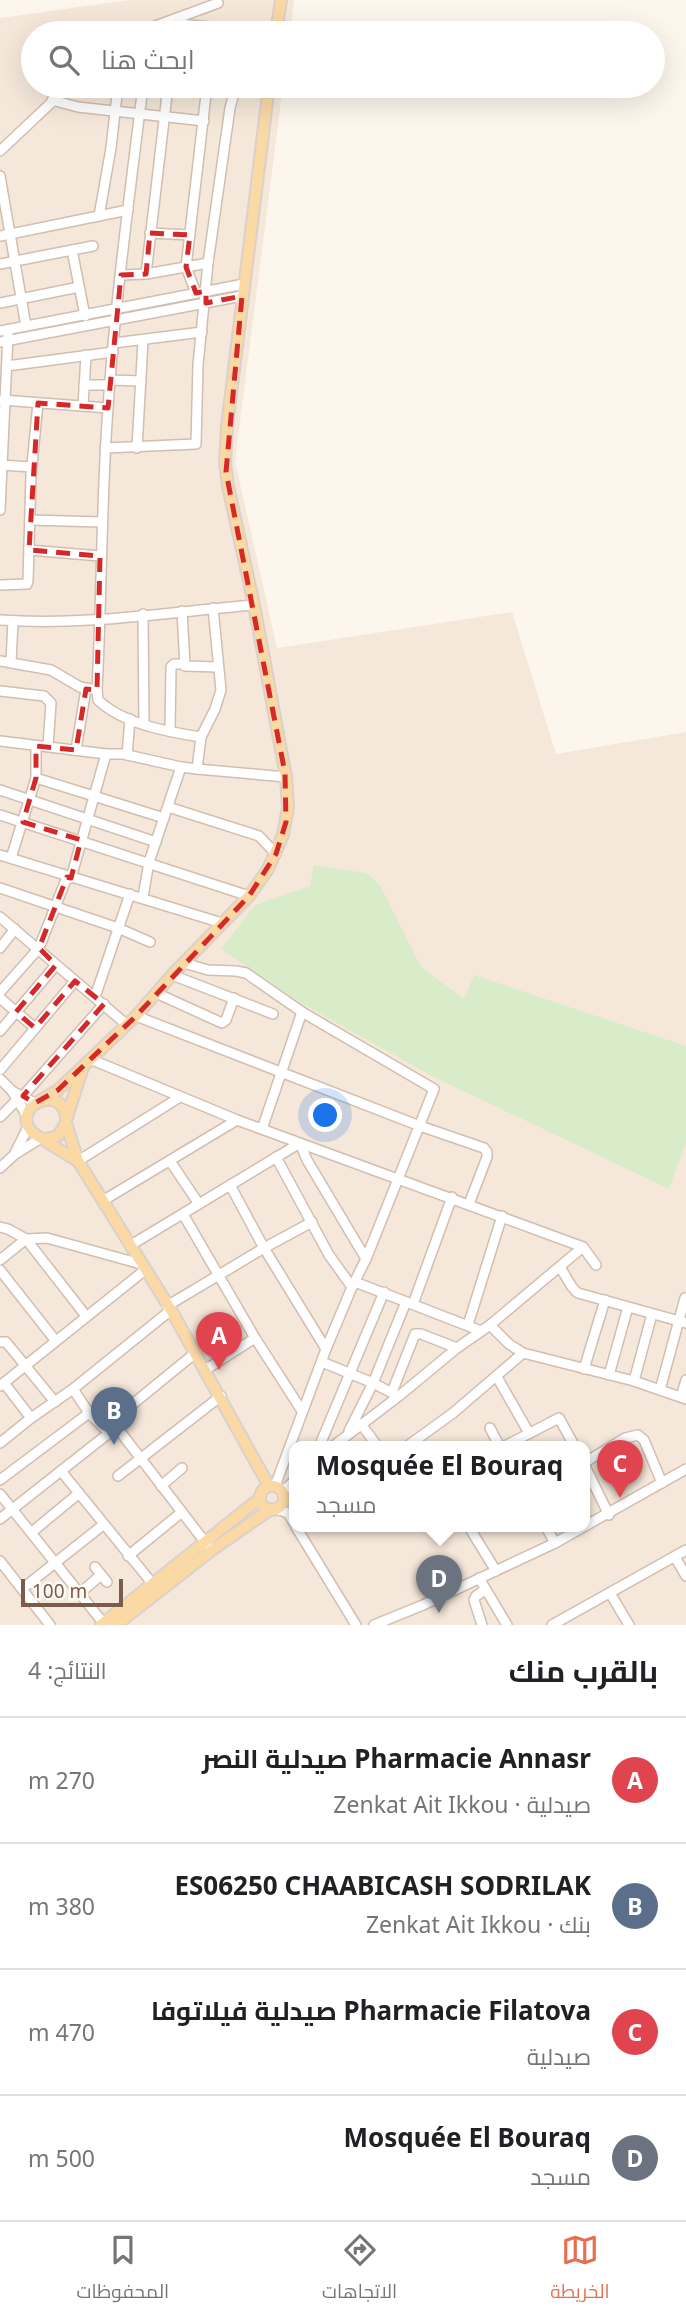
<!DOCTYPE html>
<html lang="ar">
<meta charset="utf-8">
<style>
:root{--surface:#fff;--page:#f6f6f6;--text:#202124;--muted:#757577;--line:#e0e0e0;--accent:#e76f51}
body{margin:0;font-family:"Noto Sans",Cairo,sans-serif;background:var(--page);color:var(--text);direction:rtl}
.scale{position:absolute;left:21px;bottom:18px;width:102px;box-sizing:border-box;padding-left:7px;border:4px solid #7a5c4d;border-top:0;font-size:19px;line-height:24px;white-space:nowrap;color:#7a5c4d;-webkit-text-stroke:5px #fffaf3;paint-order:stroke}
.you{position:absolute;left:326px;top:1116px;width:24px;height:24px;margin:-18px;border:5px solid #fff;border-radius:50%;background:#1a73e8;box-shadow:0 0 0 10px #1a73e833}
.badge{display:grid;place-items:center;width:46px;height:46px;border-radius:50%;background:var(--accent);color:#fff;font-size:23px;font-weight:700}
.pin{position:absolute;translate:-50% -58px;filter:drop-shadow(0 2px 4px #0008)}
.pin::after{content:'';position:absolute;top:37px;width:24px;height:21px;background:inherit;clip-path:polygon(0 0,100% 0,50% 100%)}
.popup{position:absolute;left:289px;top:1441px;width:301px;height:91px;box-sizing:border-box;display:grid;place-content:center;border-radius:14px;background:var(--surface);filter:drop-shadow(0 2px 5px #0005);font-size:23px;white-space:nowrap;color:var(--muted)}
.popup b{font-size:26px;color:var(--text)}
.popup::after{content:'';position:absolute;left:50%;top:100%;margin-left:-14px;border:14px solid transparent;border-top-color:var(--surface)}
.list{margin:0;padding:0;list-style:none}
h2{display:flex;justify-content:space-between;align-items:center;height:91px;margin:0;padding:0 28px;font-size:30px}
h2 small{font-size:23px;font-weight:400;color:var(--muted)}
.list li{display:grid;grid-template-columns:46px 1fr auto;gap:21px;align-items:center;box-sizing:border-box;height:126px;padding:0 28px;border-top:2px solid var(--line)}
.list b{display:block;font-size:26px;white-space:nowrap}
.list p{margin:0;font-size:23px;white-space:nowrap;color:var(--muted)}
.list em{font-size:23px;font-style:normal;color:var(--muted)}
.icon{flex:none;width:38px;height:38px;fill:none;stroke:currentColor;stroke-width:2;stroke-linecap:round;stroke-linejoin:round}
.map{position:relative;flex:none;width:686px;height:1625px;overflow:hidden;direction:ltr}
.search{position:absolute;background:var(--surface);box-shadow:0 7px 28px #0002;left:21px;right:21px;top:21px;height:77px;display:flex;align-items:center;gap:18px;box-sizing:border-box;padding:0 24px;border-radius:38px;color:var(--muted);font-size:26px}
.sheet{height:595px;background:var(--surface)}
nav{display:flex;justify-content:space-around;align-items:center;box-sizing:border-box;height:98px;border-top:2px solid var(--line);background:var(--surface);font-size:19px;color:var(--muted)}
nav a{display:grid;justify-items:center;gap:4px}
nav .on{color:var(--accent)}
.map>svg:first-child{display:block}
</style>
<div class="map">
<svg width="686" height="1625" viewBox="0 0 686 1625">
<rect width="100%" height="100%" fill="#fdf6ec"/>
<path fill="#f5e8da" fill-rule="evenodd" d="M130,0H294L290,33H33V86H283L235,461L277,648L512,612L556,754L686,732V1625H0V18ZM294,1447H584V1527H294Z"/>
<path fill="#d8ecc9" d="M314,865L366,873L380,885L421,967L464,999L474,975L686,1046V1142L669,1189L428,1074L301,1003L221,949L255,905L310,886Z"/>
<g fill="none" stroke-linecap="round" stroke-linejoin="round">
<defs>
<g id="minor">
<path d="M167,23L211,27V33"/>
<path d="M133,33L143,27L150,28L218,3"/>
<path d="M143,86C130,193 115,301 108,408C101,502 102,596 97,690L98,700C123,724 168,732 201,737L215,709L221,690L213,608"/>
<path d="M52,100L78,107L204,121"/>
<path d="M0,151L69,86"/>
<path d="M0,176L26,326"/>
<path d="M99,216L111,148L118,86"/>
<path d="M150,233L190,235"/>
<path d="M0,236L128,210"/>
<path d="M72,250L85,316"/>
<path d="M0,264L93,246"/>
<path d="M146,274L168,86"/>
<path d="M121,275L146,274L208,263"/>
<path d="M196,293L186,267L207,86"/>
<path d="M0,303L79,287"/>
<path d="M0,331L244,284"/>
<path d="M0,342L242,296"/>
<path d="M114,343L202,332"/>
<path d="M7,366L113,352"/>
<path d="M110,380L141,381"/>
<path d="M84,385H110"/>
<path d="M2,400L108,408"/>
<path d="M83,406L86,355"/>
<path d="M105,448L196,444L198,365L208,263L230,108L236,86"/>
<path d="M137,448L143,341"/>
<path d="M0,465L32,467"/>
<path d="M0,510L8,335"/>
<path d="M30,520L101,522"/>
<path d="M29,550L100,556"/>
<path d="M0,585L27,584L28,581L31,475L38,403"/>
<path d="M182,611L185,666L218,667"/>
<path d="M143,614L144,723"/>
<path d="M0,620C85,626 169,612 254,605"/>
<path d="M0,661L51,670L80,687L97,690"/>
<path d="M11,662L13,621"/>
<path d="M0,691L44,696L51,703L48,746"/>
<path d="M170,731L171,667L174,664H184"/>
<path d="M0,741L106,754L71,878"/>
<path d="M76,750L86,689"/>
<path d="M106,754H123L181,767L149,862L143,897"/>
<path d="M127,755L130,719"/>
<path d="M181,767L197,769L201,737"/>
<path d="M197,769L286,777"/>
<path d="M36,778L164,818"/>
<path d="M0,790L156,842"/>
<path d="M168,807L259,836L276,854"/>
<path d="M0,815L249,896"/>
<path d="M0,855L222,923"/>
<path d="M11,858L36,778V746"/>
<path d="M0,888L118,928L150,942"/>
<path d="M0,917L126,1024"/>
<path d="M0,948L15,929"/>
<path d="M184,963L208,970L236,971L246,973L302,1012L434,1089L366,1259L352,1287L326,1349L275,1486"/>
<path d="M172,975L273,1014"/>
<path d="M0,992L39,948L67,877"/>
<path d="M156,993L222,1023L226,1020L234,998"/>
<path d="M95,997L130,894"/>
<path d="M0,998L35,1028"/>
<path d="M136,1016L420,1126L484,1148L487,1152V1157L469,1204"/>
<path d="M0,1031L56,965"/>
<path d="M90,1059L237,1120L583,1247L596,1265"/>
<path d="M0,1070L75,981"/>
<path d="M0,1079L12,1091L35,1103"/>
<path d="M12,1091L27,1116"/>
<path d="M23,1096L104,1004"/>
<path d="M0,1117L16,1101"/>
<path d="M262,1129L302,1012"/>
<path d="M15,1153L28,1127"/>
<path d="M276,1157L329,1255L352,1287"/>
<path d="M78,1161L180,1097"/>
<path d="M170,1161L199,1204"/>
<path d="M0,1168L14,1155L41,1138"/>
<path d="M230,1185L264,1248L326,1349"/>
<path d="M104,1200L237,1120"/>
<path d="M183,1214L255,1338L302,1411"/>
<path d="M0,1227L8,1229L26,1239L86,1316"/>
<path d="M131,1245L300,1143L307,1160L366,1259"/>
<path d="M0,1260L26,1239L47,1238L141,1264"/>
<path d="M560,1268C567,1276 570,1288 578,1293L686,1323"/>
<path d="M0,1270L55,1340"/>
<path d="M355,1282L481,1331"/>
<path d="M413,1304L452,1197"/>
<path d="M167,1306L264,1248L312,1222"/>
<path d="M468,1325L502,1216"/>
<path d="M490,1325L509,1344L523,1353L634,1381L686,1399"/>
<path d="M0,1342H6L55,1402"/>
<path d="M322,1362L373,1383L394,1394"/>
<path d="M584,1369L605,1300"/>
<path d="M205,1370L255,1338"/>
<path d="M609,1375L628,1307"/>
<path d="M497,1377L529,1433"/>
<path d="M634,1381L652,1314"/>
<path d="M4,1383L31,1418"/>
<path d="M0,1386L145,1270"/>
<path d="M73,1389L89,1413L109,1433"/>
<path d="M660,1390L685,1298"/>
<path d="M392,1392L415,1334H421L457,1348"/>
<path d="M681,1397L686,1380"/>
<path d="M112,1421L208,1546"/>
<path d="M361,1424L378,1447"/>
<path d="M490,1428L500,1447"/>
<path d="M349,1431L373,1383L406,1302"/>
<path d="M0,1443L31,1418L73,1389L171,1310"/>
<path d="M319,1447L384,1292"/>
<path d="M332,1447L399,1396L457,1348L490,1325L583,1247"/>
<path d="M406,1447L453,1413L523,1353"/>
<path d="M503,1447L559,1418L575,1447"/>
<path d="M584,1463L625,1438L638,1435L644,1440L662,1483"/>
<path d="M584,1464L609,1515"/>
<path d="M61,1471L156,1588"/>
<path d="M118,1476L221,1396"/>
<path d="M0,1480L89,1413"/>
<path d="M161,1486L182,1468"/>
<path d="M282,1492L294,1481"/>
<path d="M0,1494L105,1625"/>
<path d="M276,1509L288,1513L294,1523"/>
<path d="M0,1519L109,1433L112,1421L194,1354"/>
<path d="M296,1527L356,1625"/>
<path d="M469,1527L496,1571"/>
<path d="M546,1527L555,1543"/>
<path d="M32,1532L78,1494"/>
<path d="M128,1556L182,1512"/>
<path d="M675,1557L686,1576"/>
<path d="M0,1561L50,1625"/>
<path d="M95,1567L107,1582"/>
<path d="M479,1578L507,1625"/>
<path d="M22,1589L103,1525"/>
<path d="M80,1593L101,1575"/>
<path d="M610,1593L629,1625"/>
<path d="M374,1625L423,1605L555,1543L686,1469"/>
<path d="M482,1625L474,1600L476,1596L485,1590"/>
<path d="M552,1625L686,1550"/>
</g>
<g id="major">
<path d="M276,33L281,0"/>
<path d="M41,1100L58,1090L136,1016L172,975L249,896L268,869L283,835L288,807L286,777L254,605L228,486L225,463L227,426L269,86"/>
<path d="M67,1117L83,1067"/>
<path d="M66,1123L78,1161L171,1310L269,1486"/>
<path d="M46,1139L58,1136L66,1123C68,1081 10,1104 31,1131C34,1135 70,1156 78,1161"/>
<circle cx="272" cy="1498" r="12"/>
<path d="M101,1625L260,1498"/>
<path d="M116,1625L212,1550L271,1509"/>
</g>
</defs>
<use href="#minor" stroke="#d1beb0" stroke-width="12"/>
<use href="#major" stroke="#dad1cd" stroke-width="14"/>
<use href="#minor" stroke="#fff" stroke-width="9"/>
<use href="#major" stroke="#fbd9a5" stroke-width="10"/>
</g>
<path fill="none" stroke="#d62828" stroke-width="5" stroke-dasharray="14 9" stroke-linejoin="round" d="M150,233L190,235L186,267L196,293L206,291V303L242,296L226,472L285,773L286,822L276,854L249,896L136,1016L58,1090L35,1103L23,1096L104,1004L75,981L35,1028L16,1012L56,965L39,948L67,877L71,878L81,840L23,822L36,778V746L76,750L86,689L97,690L100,556L29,550L38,403L108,408L121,275L146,274Z"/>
</svg>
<div class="scale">100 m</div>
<div class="you"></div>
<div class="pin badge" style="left:219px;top:1370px;background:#e0444e">A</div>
<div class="pin badge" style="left:114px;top:1445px;background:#5c6f8a">B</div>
<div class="pin badge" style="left:620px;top:1498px;background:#e0444e">C</div>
<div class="pin badge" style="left:439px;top:1613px;background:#6b7280">D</div>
<div class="popup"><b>Mosquée El Bouraq</b>مسجد</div>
<div class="search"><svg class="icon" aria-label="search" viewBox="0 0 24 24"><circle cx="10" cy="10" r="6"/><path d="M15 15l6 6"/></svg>ابحث هنا</div>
</div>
<section class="sheet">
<h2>بالقرب منك<small>النتائج: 4</small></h2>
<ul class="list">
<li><span class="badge" style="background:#e0444e">A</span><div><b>Pharmacie Annasr صيدلية النصر</b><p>صيدلية · Zenkat Ait Ikkou</p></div><em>270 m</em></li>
<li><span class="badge" style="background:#5c6f8a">B</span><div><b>ES06250 CHAABICASH SODRILAK</b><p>بنك · Zenkat Ait Ikkou</p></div><em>380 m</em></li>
<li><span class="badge" style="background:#e0444e">C</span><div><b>Pharmacie Filatova صيدلية فيلاتوفا</b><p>صيدلية</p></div><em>470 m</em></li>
<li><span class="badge" style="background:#6b7280">D</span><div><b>Mosquée El Bouraq</b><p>مسجد</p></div><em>500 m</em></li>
</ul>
</section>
<nav>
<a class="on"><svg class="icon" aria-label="map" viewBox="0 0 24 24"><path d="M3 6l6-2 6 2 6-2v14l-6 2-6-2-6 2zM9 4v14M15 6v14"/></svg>الخريطة</a>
<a><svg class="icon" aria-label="directions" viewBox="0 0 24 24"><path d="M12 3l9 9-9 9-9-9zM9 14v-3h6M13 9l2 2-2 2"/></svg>الاتجاهات</a>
<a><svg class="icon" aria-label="saved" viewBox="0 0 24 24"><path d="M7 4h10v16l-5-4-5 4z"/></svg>المحفوظات</a>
</nav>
